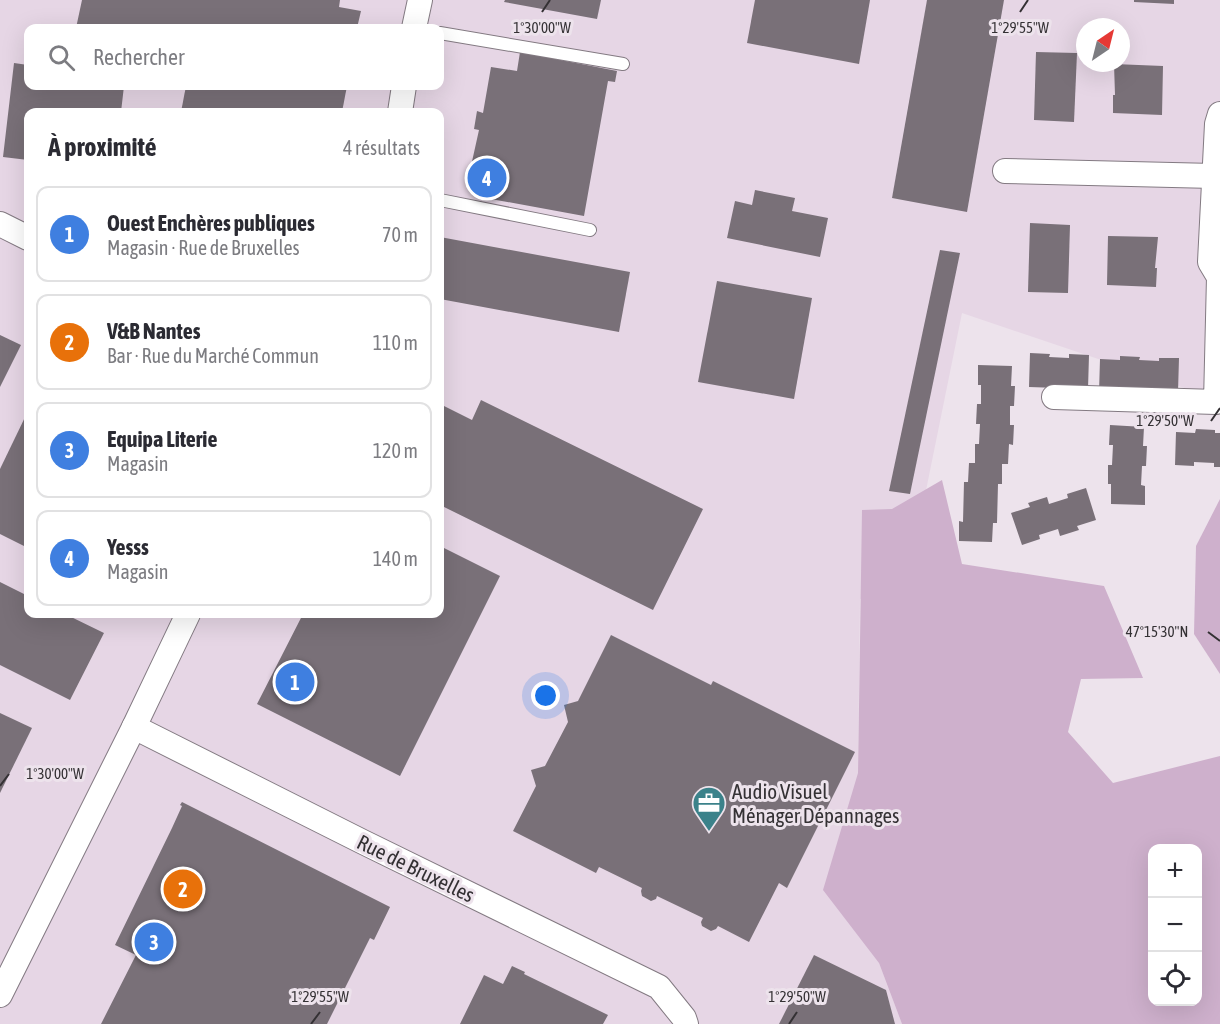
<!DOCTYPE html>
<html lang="fr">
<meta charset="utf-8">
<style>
:root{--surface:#fff;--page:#f2f2f3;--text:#2b2b33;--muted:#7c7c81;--line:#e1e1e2;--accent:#3b828a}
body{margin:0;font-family:"Asap Condensed",sans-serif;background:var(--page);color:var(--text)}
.controls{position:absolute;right:18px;bottom:18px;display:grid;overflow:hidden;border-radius:12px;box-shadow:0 6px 24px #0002}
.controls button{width:54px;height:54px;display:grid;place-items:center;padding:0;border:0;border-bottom:2px solid var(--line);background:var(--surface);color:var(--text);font:30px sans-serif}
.compass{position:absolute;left:1076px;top:18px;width:54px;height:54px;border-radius:50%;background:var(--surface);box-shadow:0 6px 24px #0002;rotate:35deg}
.you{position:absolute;left:546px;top:696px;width:21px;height:21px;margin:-15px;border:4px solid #fff;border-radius:50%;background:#1a73e8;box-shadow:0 0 0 9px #1a73e833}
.badge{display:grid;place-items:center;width:39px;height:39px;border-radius:50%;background:var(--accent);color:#fff;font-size:20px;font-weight:700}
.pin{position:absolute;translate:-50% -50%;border:3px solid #fff;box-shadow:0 2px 6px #0006}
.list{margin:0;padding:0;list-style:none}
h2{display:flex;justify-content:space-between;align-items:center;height:78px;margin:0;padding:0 24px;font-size:26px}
h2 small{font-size:20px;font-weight:400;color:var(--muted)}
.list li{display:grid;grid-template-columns:39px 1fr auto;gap:18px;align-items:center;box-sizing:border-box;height:96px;margin:0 12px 12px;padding:0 12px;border:2px solid var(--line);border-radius:12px}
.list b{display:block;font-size:22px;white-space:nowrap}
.list p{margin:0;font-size:20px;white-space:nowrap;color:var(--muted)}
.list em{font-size:20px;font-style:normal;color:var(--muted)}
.icon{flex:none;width:33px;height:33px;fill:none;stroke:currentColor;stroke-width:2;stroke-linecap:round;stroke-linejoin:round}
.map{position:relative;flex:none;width:1220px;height:1024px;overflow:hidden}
.search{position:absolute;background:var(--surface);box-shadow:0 6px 24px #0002;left:24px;top:24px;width:420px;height:66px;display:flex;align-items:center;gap:15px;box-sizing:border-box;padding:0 21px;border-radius:12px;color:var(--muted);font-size:22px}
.panel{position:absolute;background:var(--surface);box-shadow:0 6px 24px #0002;left:24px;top:108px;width:420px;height:510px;border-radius:12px}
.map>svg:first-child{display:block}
</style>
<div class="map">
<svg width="1220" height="1024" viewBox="0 0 1220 1024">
<rect width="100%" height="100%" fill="#ede3ec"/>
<path fill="#e6d6e5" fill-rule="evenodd" d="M0,0H1220V400L962,313L906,589L860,599L858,773L879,963L902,1024H0ZM1085,27H1121V63H1085ZM28,28H440V86H28ZM28,112H440V614H28Z"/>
<g fill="#ceb0cc" fill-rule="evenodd">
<path d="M942,480L962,564L1104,586L1143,678L1081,679L1068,732L1113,783L1220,756V1024H902L879,963L823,890L858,773L862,510L892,509ZM1152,848H1198V1002H1152Z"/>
<path d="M1220,499V674L1194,634L1196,546Z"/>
</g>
<g fill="#797078">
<path d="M82,0H340L339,7L361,11L357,28H76Z"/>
<path d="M505,0H601L597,19L504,2Z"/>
<path d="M755,0H870L859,64L747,43Z"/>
<path d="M927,0H1004L967,212L892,198Z"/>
<path d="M1134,0H1174V4L1134,2Z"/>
<path d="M520,52L617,71L615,82L608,81L584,216L480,197L484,179L469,175L479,130L474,129L477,111L483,113L491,67L517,71Z"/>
<path d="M1036,52L1077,53L1074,122L1034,120Z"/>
<path d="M14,63L28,65V86H124L121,112H28V160L3,157Z"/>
<path d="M1114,64L1163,66L1162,115L1113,113V95H1115Z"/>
<path d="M186,86H347L342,112H181Z"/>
<path d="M755,190L795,198L792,211L828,218L820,257L727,238L735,201L752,205Z"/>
<path d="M1030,223L1070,225L1068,293L1028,292Z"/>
<path d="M1108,236L1158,237L1155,268H1157L1156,287L1107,285Z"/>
<path d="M440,237L630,272L619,332L440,299Z"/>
<path d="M940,250L960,253L910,494L889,491Z"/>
<path d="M717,281L812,298L794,399L698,382Z"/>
<path d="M0,335L21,345L0,387Z"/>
<path d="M1030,353L1050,354L1049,357L1069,358V354L1089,355L1088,389L1029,387Z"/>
<path d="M1120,356L1140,357L1139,360L1159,361V358H1179L1178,392L1099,393L1100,359L1120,360Z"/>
<path d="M978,365L1012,366L1011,386H1015L1014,406H1010V425H1014L1013,445L1009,444L1008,464H1002V484H998L997,523H993L992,542L959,541V521L963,522L964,482H968L969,463H975V444H979L980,424H976L977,404H981V385H978Z"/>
<path d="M481,400L703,509L653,610L440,505V404L472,420Z"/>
<path d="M28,411V548L0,534V469Z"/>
<path d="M1110,425L1144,427L1143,446H1147L1146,466H1142L1141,485L1145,486V505L1111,504V484H1108V465H1112L1113,445H1109Z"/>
<path d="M1196,429L1215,430V433H1220V467H1214V463L1194,462V466L1175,465L1176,432L1195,433Z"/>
<path d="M1086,488L1096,520L1077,526L1079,530L1060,536L1058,529L1039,535L1040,539L1022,545L1011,513L1030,507L1028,503L1047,497L1049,504L1068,498L1067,494Z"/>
<path d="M440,546L500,576L400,776L257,704L303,614H440Z"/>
<path d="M0,582L28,596V614H65L104,633L70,700L0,665Z"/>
<path d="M611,635L711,685L713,681L855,752L787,888L779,883L749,942L718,926L716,929L711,931L702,926L701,922L703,918L657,896L656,899L651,901L642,896L641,891L642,888L599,867L596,873L513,831L536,786L531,770L545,766L568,722L564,705L578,701Z"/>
<path d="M0,713L32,728L0,793Z"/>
<path d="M182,802L390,907L374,940L370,938L327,1024H101L136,955L115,945L172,828L182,806L180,805Z"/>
<path d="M814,955L886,990L895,1024H779Z"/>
<path d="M512,966L525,972L524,974L608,1015L603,1024H460L484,975L503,984Z"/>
</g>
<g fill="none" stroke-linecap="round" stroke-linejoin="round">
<defs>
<g id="lane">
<path d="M440,33L623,64"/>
<path d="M440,200L590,230"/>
</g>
<g id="street">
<path d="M414,28L420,0"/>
<path d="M400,112L404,86"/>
<path d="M1005,171L1214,176"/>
<path d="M0,224L28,238"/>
<path d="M1054,397L1216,402L1219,277L1210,262L1217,124L1220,114"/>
<path d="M134,727L363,842L659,987L684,1018L686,1024"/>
<path d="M0,995L134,727L188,614"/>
</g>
</defs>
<use href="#lane" stroke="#837a82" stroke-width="14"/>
<use href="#street" stroke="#837a82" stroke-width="26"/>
<use href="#lane" stroke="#fff" stroke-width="12"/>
<use href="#street" stroke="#fff" stroke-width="24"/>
</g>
<path fill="none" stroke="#343134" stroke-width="2" d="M542,12L550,0M1020,12L1028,0M1211,421L1220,408M1208,632L1220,641M0,786L9,774M311,1024L320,1012M789,1024L797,1012"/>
<defs>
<symbol id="office-pin" viewBox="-11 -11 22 30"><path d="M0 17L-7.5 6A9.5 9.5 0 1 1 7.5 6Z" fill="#3b828a" stroke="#ede3ec"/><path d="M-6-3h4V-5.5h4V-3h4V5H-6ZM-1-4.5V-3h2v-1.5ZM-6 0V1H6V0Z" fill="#fff"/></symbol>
</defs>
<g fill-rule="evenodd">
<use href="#office-pin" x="690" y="784" width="38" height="52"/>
</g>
<g text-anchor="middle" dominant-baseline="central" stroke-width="6" stroke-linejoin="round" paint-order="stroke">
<g font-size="21" fill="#343134" stroke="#ede3ec" text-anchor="start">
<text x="732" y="791">Audio Visuel<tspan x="732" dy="24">Ménager Dépannages</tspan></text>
</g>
<g font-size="21" fill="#343134" stroke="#ede3ec">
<text transform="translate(416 868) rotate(26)">Rue de Bruxelles</text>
</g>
</g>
<g font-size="15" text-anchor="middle" fill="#343134" stroke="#ede3ec" stroke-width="6" stroke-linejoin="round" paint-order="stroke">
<text x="542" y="33">1°30'00"W</text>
<text x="1020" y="33">1°29'55"W</text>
<text x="1165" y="426">1°29'50"W</text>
<text x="1157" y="637">47°15'30"N</text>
<text x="55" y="779">1°30'00"W</text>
<text x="320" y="1002">1°29'55"W</text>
<text x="797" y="1002">1°29'50"W</text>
</g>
</svg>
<div class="controls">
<button>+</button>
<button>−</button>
<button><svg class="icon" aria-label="locate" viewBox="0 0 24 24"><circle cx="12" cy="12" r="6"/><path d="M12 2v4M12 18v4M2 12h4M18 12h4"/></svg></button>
</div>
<svg class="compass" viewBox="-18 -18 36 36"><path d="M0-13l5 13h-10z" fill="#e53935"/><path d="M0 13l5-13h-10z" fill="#7c7c81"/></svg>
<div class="you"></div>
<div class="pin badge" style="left:295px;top:682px;background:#3f7fe0">1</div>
<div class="pin badge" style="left:183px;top:889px;background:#e8710a">2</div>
<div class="pin badge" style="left:154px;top:942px;background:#3f7fe0">3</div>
<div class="pin badge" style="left:487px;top:178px;background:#3f7fe0">4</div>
<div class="search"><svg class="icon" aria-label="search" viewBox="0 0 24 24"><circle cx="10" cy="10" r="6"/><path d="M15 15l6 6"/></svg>Rechercher</div>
<section class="panel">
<h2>À proximité<small>4 résultats</small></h2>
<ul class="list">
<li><span class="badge" style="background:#3f7fe0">1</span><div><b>Ouest Enchères publiques</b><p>Magasin · Rue de Bruxelles</p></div><em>70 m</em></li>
<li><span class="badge" style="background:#e8710a">2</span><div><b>V&amp;B Nantes</b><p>Bar · Rue du Marché Commun</p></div><em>110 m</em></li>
<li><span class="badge" style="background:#3f7fe0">3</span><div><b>Equipa Literie</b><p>Magasin</p></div><em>120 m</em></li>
<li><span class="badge" style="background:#3f7fe0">4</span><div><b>Yesss</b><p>Magasin</p></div><em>140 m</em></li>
</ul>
</section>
</div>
